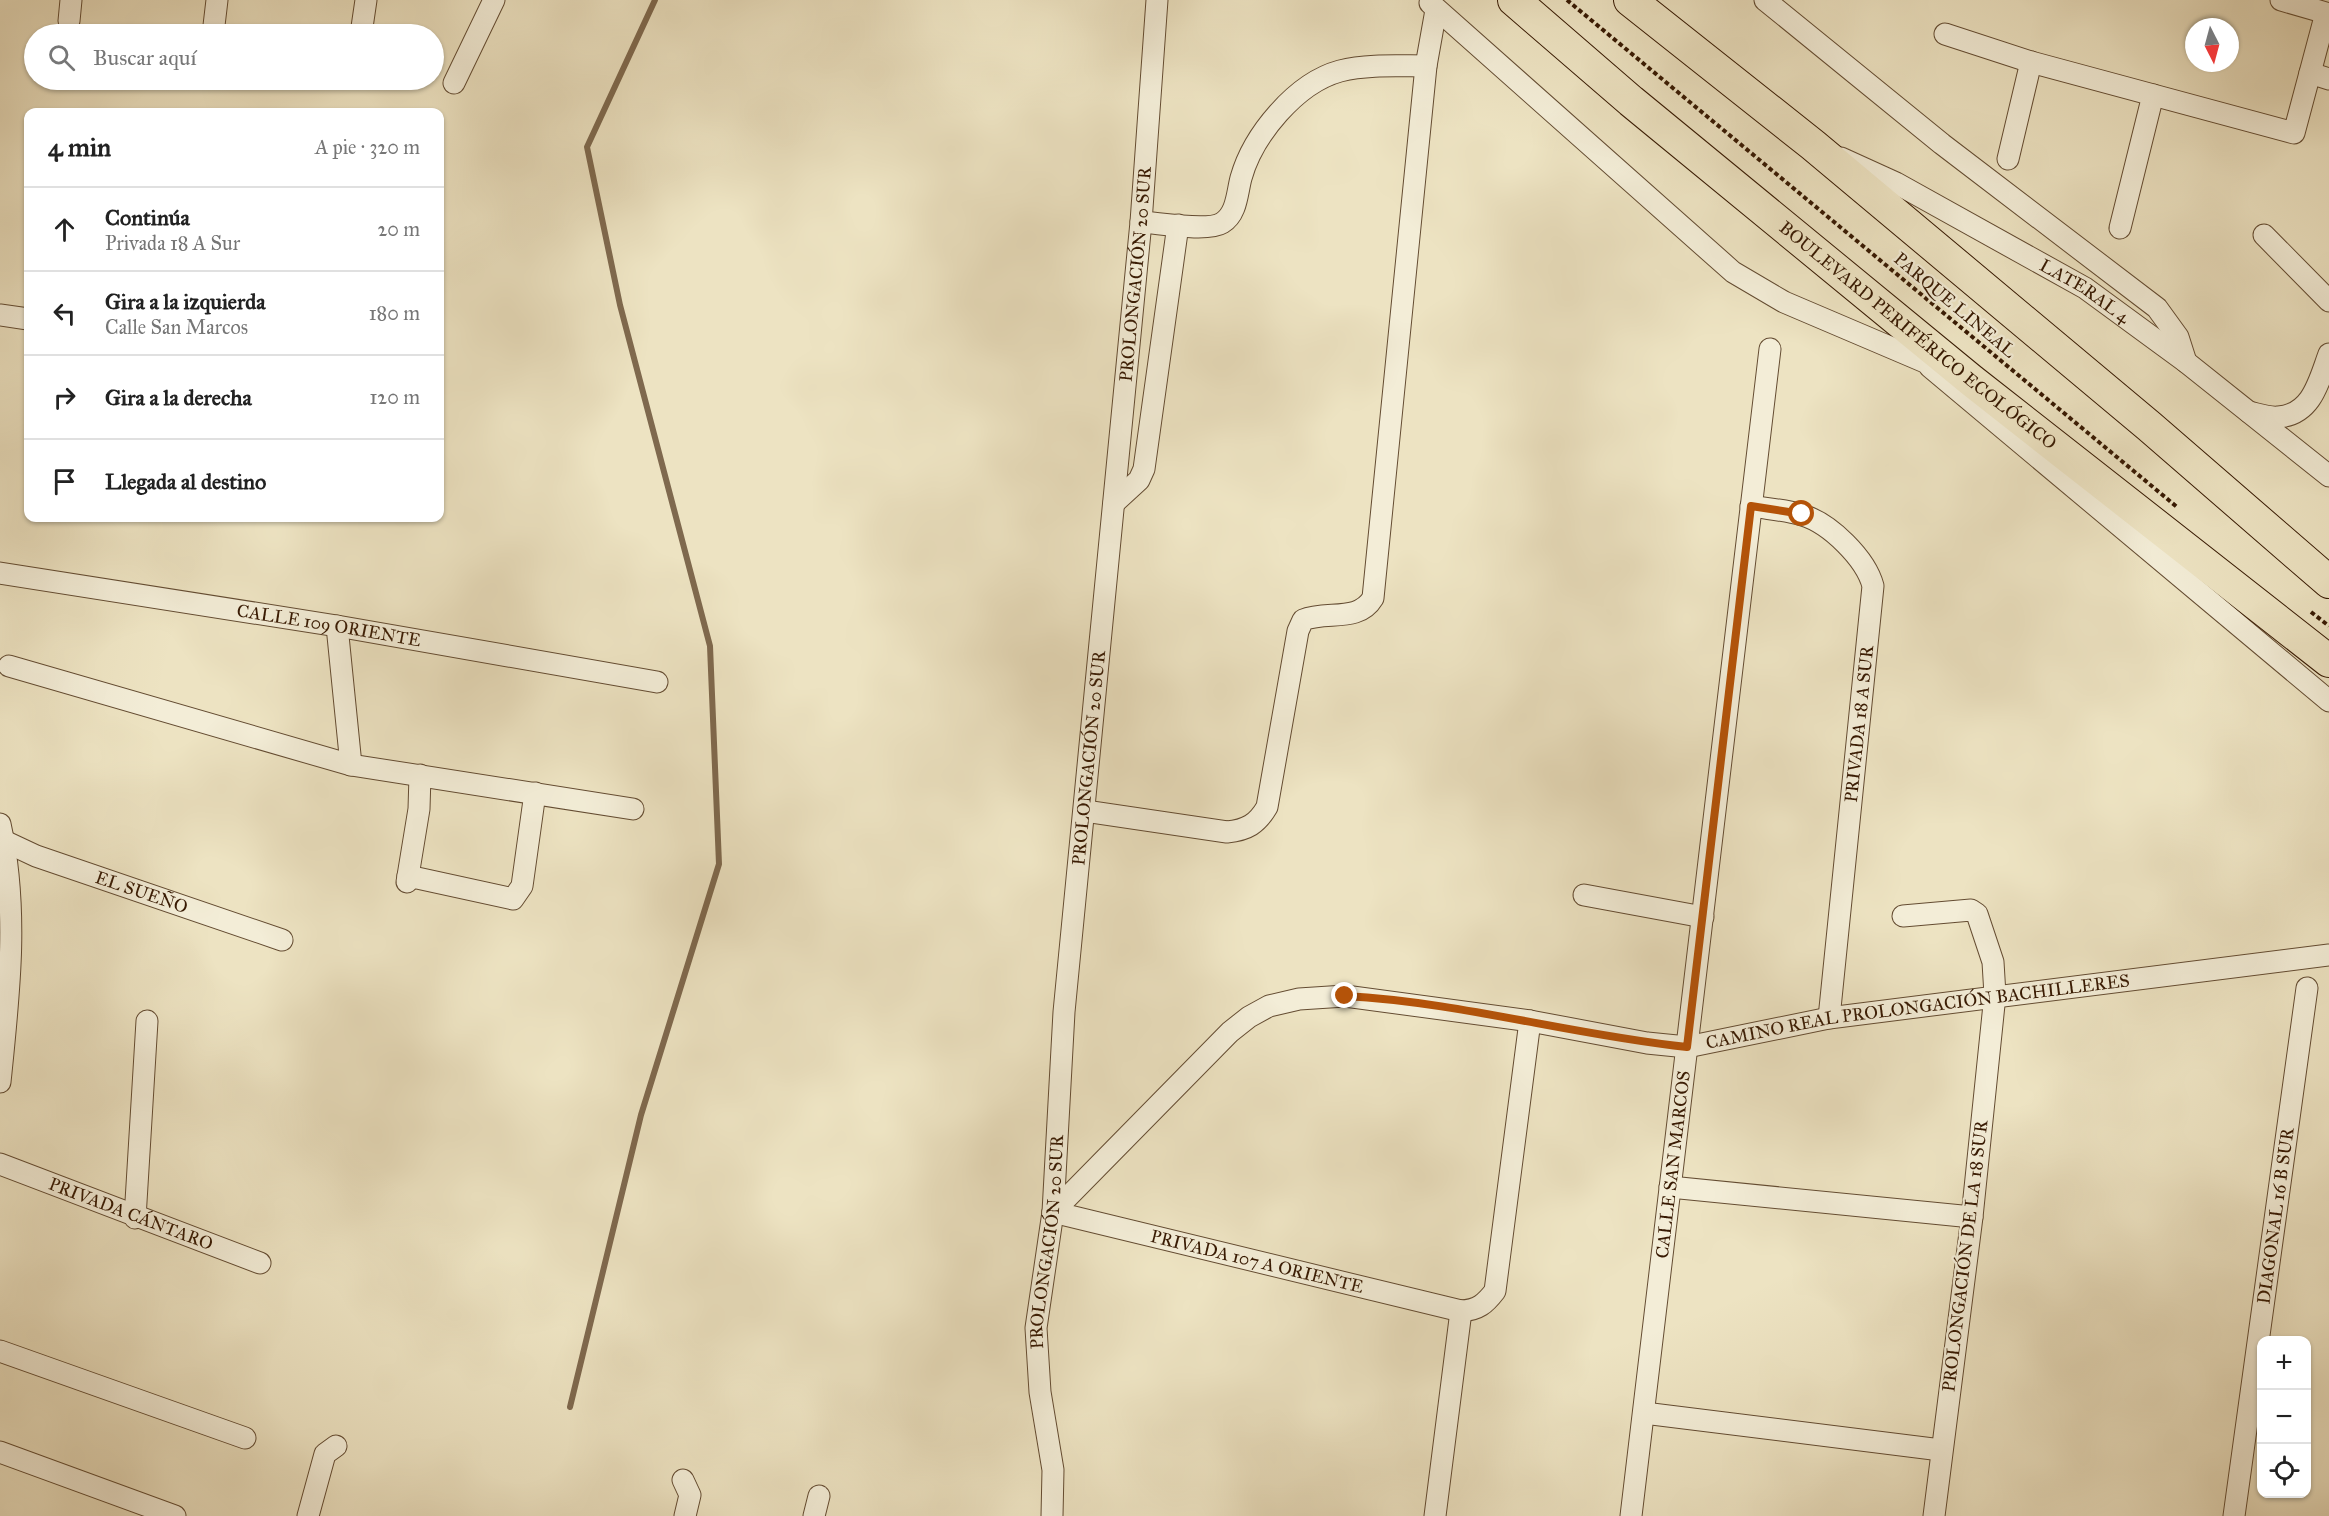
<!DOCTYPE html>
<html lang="es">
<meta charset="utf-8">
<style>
:root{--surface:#fff;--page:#f2f2f2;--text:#222;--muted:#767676;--line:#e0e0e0}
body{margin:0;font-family:"IM FELL Great Primer",serif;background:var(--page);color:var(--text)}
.controls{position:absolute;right:18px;bottom:18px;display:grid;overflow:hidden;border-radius:12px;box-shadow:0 2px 4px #0004}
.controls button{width:54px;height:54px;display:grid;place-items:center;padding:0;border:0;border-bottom:2px solid var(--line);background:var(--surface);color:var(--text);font:30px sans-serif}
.compass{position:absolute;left:2185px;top:18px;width:54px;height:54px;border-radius:50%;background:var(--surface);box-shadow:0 2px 4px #0004;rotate:174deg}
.stop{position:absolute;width:18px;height:18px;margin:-14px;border:4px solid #b45309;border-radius:50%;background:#fff}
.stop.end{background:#b45309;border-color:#fff;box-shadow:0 2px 6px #0008}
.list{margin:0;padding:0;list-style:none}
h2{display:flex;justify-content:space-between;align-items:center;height:78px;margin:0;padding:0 24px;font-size:26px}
h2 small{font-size:20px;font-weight:400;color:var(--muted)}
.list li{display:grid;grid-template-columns:39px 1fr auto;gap:18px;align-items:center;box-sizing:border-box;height:84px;padding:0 24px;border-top:2px solid var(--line)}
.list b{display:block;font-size:22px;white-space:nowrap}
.list p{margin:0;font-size:20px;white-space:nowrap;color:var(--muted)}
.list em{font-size:20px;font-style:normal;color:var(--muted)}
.icon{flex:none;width:33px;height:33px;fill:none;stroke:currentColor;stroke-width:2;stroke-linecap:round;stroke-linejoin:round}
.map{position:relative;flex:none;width:2329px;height:1516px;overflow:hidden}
.search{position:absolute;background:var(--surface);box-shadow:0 2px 4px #0004;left:24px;top:24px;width:420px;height:66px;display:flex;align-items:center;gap:15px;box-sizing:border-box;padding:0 21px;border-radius:33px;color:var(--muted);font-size:22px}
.panel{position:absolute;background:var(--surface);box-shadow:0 2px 4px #0004;left:24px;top:108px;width:420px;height:414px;border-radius:12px}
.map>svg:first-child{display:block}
</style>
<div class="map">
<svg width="2329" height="1516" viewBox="0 0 2329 1516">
<rect width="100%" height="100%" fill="#ede3c2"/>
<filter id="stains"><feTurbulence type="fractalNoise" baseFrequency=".00333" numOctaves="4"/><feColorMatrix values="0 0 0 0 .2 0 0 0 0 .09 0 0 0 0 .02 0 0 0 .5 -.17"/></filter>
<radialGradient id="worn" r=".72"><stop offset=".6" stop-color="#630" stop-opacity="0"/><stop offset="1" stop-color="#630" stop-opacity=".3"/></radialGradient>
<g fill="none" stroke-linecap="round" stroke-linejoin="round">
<path stroke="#7f694e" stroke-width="6" d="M570,1407L641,1115L719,864L710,646L620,305L587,147L655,0"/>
<defs>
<g id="minor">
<path d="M1765,0L1942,144L2157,308L2178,337L2186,362"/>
<path d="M1430,3L1733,272L1784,302L1946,371"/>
<path d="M69,21L71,0"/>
<path d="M213,34L217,0"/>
<path d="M361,34L366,0"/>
<path d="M1945,34L2031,62L2294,133L2326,13L2281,0"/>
<path d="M2310,73L2329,79"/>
<path d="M454,83L494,0"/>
<path id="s1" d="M1841,158L1896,183L2085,288L2186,362L2329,476"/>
<path d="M2008,159L2031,62"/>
<path d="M1141,222C1159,223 1207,232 1222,223C1237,214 1237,193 1241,178C1253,135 1296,83 1340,71C1367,64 1398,66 1426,66"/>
<path d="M2120,228L2153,95"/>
<path d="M2264,235L2329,301"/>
<path d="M0,315L28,319"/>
<path d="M1930,367L2329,701"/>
<path d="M2249,412C2258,414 2269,418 2278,417C2312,415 2319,381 2329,354"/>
<path d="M1114,503L1139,480L1144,469L1178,225"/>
<path d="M1751,506C1768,509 1786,510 1802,515C1830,523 1866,559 1873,586L1829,1018"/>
<path id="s2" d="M0,573L337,626L657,682"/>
<path d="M337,626L351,765"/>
<path d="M9,666L351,765L633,809"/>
<path d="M1085,811L1227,832C1247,830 1257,824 1267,807L1298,631L1303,620C1327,610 1358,623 1373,598L1426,66L1436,10"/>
<path d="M0,824C19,910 9,995 0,1082"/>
<path id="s3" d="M4,841L36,856L282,940"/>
<path d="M408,876L513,899L522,886L535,793"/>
<path d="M407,882L419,809L420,775"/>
<path d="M1584,895L1703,917"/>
<path d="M1903,916L1971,910L1977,914L1993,962L1995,995L1972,1217L1934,1516"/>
<path id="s4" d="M0,1164L260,1263"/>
<path d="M1670,1187L1972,1217"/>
<path id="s5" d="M1053,1212L1230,1032L1249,1017L1269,1006L1299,999L1345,996L1530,1021L1647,1043L1687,1047L1829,1018L2329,955"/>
<path id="s6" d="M1053,1212L1461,1311C1478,1310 1485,1304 1495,1291L1530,1021"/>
<path d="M135,1218L147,1021"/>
<path d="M0,1351L245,1438"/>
<path d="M1644,1413L1941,1450"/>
<path d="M0,1452L175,1516"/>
<path d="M683,1480L690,1495L685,1516"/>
<path d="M308,1516L325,1454L336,1446"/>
<path d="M814,1516L819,1496"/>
<path id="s7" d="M1052,1516L1053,1470L1040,1392L1036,1328L1053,1212L1064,1012L1141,222L1157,0"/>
<path d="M1435,1516L1461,1311"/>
<path id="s8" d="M1631,1516L1770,349"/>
<path id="s9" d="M2234,1516L2307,988"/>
</g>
<g id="highway">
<path id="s10" d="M1514,0L1631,101L1972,381L2329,661"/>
<path d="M1630,0L1813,145L2149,426L2329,582"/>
</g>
</defs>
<use href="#minor" stroke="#644c32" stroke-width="23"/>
<use href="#highway" stroke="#371902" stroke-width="34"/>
<g stroke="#371902" stroke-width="4" stroke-dasharray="4.5 3" stroke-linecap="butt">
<path d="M1567,0L2177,507"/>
<path d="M2311,612L2329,626"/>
</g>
<use href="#minor" stroke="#f3edd7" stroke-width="21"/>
<use href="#highway" stroke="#ede3c2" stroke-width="32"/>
</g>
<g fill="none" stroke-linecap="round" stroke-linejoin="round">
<path stroke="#b45309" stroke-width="8" d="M1345,996C1460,1002 1572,1035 1687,1047L1751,506L1802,514"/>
</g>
<g text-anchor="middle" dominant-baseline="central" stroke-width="4.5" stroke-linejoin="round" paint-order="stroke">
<g font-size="18" fill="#371902" stroke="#f3edd7">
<text stroke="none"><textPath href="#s7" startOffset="1248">PROLONGACIÓN 20 SUR</textPath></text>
<text stroke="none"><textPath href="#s1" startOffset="278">LATERAL 4</textPath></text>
<text transform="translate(1955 305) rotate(40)">PARQUE LINEAL</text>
<text stroke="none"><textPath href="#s10" startOffset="525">BOULEVARD PERIFÉRICO ECOLÓGICO</textPath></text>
<text stroke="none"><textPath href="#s2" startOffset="333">CALLE 109 ORIENTE</textPath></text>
<text transform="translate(1859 724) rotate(-84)">PRIVADA 18 A SUR</text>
<text stroke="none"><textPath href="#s7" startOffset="762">PROLONGACIÓN 20 SUR</textPath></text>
<text stroke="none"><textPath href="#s3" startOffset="147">EL SUEÑO</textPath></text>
<text stroke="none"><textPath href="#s5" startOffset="956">CAMINO REAL PROLONGACIÓN BACHILLERES</textPath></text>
<text stroke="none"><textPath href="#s8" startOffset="354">CALLE SAN MARCOS</textPath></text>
<text stroke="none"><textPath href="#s4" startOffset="140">PRIVADA CÁNTARO</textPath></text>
<text stroke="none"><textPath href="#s9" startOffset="303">DIAGONAL 16 B SUR</textPath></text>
<text stroke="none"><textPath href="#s7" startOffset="276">PROLONGACIÓN 20 SUR</textPath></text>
<text transform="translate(1965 1256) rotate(-83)">PROLONGACIÓN DE LA 18 SUR</text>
<text stroke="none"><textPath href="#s6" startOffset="210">PRIVADA 107 A ORIENTE</textPath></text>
</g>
</g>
<rect width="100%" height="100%" filter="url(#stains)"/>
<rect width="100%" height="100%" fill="url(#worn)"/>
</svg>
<div class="controls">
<button>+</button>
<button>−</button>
<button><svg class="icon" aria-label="locate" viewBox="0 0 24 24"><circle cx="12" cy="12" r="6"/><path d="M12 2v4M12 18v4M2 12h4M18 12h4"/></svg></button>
</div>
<svg class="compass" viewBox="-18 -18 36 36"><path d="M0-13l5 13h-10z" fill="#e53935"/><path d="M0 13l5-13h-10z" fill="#767676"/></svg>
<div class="stop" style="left:1802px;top:514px"></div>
<div class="stop end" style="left:1345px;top:996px"></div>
<div class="search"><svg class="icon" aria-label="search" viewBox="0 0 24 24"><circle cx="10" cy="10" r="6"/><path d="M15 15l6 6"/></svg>Buscar aquí</div>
<section class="panel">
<h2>4 min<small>A pie · 320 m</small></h2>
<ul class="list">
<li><svg class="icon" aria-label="ahead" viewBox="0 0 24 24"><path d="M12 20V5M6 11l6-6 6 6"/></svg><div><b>Continúa</b><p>Privada 18 A Sur</p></div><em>20 m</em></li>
<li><svg class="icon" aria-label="left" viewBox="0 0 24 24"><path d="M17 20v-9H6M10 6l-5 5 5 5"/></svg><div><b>Gira a la izquierda</b><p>Calle San Marcos</p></div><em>180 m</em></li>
<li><svg class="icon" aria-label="right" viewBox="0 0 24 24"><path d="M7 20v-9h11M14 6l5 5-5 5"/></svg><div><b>Gira a la derecha</b></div><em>120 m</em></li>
<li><svg class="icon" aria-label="arrive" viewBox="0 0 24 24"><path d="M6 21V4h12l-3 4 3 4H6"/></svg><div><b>Llegada al destino</b></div></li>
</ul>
</section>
</div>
